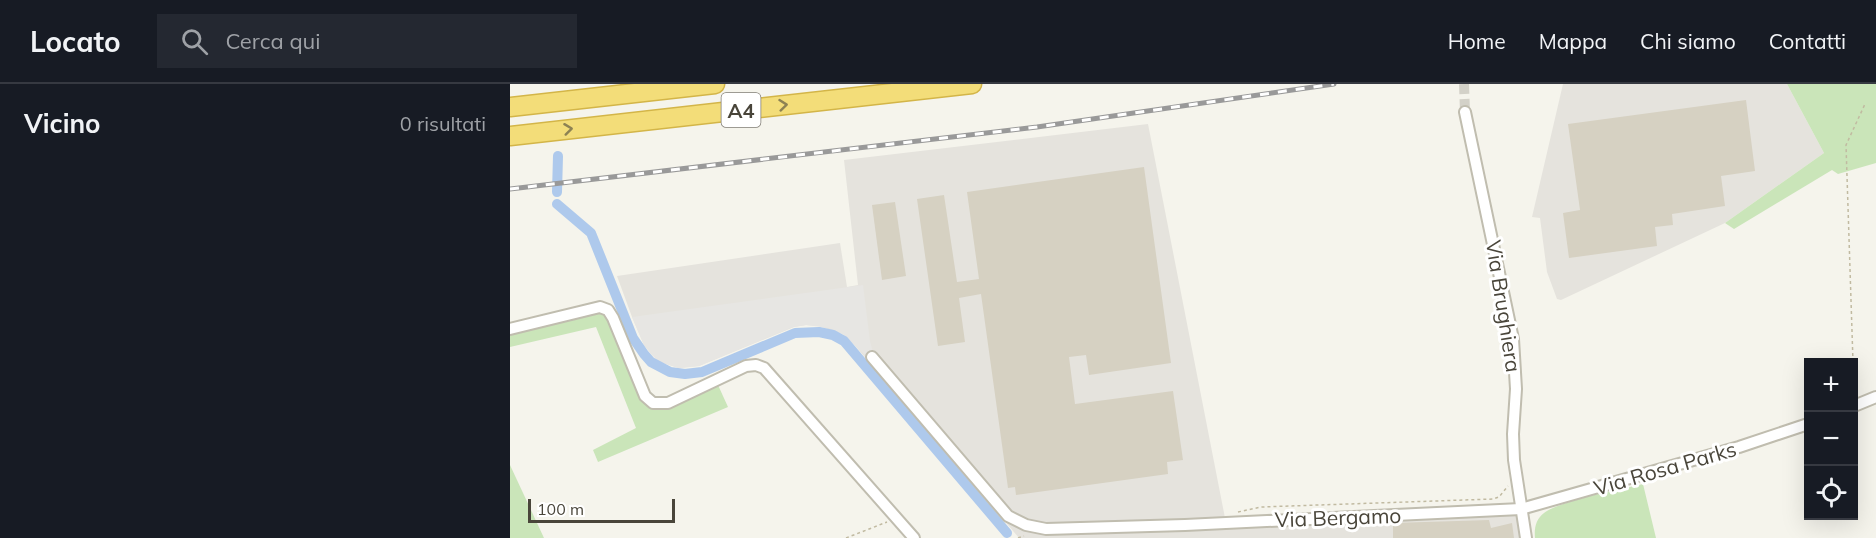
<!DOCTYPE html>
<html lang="it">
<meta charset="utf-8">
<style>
:root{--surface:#171b24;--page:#242831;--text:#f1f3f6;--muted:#9ea1a6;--line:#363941}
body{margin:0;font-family:Mulish,sans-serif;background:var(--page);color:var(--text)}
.controls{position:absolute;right:18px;bottom:18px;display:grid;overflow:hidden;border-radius:0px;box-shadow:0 6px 24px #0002}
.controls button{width:54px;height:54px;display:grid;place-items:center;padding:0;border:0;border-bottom:2px solid var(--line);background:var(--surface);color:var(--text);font:30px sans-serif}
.scale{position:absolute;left:18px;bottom:15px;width:147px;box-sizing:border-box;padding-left:6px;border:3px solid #49453a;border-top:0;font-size:16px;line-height:21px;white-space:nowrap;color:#49453a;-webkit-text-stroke:4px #fff;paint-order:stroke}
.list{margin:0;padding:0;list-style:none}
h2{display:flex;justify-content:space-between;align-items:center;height:78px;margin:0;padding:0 24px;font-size:26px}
h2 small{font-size:20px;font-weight:400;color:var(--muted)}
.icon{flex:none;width:33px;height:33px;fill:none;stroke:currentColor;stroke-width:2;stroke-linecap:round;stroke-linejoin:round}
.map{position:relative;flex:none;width:1366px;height:454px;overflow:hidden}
header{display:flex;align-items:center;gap:36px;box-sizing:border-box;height:84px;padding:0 30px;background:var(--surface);border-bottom:2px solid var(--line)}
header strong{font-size:28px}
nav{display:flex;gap:33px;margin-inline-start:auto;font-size:21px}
.search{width:420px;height:54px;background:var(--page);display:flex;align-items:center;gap:15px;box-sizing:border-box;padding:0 21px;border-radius:0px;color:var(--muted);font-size:22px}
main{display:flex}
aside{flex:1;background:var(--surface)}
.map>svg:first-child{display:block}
</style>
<header>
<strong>Locato</strong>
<div class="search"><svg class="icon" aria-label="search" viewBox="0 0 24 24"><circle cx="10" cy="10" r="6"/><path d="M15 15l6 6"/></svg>Cerca qui</div>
<nav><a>Home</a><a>Mappa</a><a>Chi siamo</a><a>Contatti</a></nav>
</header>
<main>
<aside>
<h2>Vicino<small>0 risultati</small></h2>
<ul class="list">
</ul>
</aside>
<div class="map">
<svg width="1366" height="454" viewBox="0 0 1366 454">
<rect width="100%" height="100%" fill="#f5f4ec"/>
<g fill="#e5e3dd">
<path d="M1053,0H1277L1314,69L1215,139L1051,216L1047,215L1037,188L1030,134L1022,133Z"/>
<path d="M638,40L715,434L1006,421L1012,454H509L342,258L333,250L309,242L296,241L284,243L189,282L169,284L159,281L148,277L134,261L122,233L107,192L330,159L337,203L348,201L334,76Z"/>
</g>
<g fill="#cae5b9">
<path d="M1277,0H1366V79L1328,90L1322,86L1224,145L1215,139L1314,69Z"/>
<path d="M85,226L97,229L139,319L208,301L218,323L88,378L83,366L126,344L86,243L0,263V248Z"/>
<path d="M0,381L34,454H0Z"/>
<path d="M1133,400L1146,454H1025C1024,444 1026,435 1034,429C1049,417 1112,405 1133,400Z"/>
</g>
<path fill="#e7e6e3" d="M353,201L360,257L364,272L359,275L333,250L319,244L296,241L283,243L189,282L169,284L148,277L141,270L134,261L122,233Z"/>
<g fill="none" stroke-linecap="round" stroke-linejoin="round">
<g stroke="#aec9ec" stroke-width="10">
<path d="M47,108L48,72"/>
<path d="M47,120L81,149L123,254L134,270L141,278L160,288L175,290L192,288L285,249L309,248L323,251L334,257L497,449"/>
</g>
</g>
<g fill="#d6d1c2">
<path d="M1236,16L1245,87L1211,92L1215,122L1162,130L1163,141L1145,143L1147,162L1059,174L1053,129L1070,126L1058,40Z"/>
<path d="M634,83L661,279L579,291L576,271L559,273L565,320L663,307L673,376L657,378L658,390L506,411L505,403L498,404L471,210L449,214L455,258L428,262L407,115L434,111L447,198L469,195L457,108Z"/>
<path d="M385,118L396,192L372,196L362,121Z"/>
<path d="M979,436L981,444L1002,439L1004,454H883V439Z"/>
</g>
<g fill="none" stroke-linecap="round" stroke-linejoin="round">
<path stroke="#d3d1c8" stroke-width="10" stroke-dasharray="10 5" stroke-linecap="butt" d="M954,0L955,28"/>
<defs>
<g id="street">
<path d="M955,28L1003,255L1006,305L1003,350L1004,376L1016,454"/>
<path d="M0,245L90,223L98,226L103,234L135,312L143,319H158L236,282L246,281L254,284L404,454"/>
<path d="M362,273L498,432L516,441L536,445L675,441L1011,425L1229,363L1298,340"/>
<path d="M1344,322L1366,313"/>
</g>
<g id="highway">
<path d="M0,23L205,0"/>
<path d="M0,52L462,0"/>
</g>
</defs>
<use href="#street" stroke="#c0bdaf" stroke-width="14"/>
<use href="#highway" stroke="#d3b548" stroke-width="21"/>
<g stroke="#c1baa1" stroke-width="1.5" stroke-dasharray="3 3" stroke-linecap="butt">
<path d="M1343,278L1336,61L1355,20"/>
<path d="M1344,301V309"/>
<path d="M728,428L751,423L983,415L989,413L998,402"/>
<path d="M336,454L377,438"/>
<path d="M508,454L514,452"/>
</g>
<use href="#street" stroke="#fff" stroke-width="10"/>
<use href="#highway" stroke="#f3dd79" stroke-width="18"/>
<defs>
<path id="rail" d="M0,105L527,43L824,0"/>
</defs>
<use href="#rail" stroke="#999" stroke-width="5"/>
<use href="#rail" stroke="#fff" stroke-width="3" stroke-dasharray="9" stroke-linecap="butt"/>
</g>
<defs><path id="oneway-chevron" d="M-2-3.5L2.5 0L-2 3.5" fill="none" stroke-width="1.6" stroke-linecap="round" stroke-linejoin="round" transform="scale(1.5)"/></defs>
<g stroke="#8d8253">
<use href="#oneway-chevron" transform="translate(273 21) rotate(-6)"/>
<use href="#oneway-chevron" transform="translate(58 45) rotate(-7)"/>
</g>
<g text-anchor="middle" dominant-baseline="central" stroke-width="6" stroke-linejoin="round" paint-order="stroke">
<rect fill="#fff" stroke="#807d75" stroke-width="1.5" x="211.5" y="9" width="39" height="34" rx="4.5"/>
<g font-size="20" font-weight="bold" fill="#49453a">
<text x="231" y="26">A4</text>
</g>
<g font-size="21" fill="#49453a" stroke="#fff">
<text transform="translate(994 222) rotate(81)">Via Brughiera</text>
<text transform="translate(1155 384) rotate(-16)">Via Rosa Parks</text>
<text transform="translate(828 433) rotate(-2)">Via Bergamo</text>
</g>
</g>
</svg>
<div class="controls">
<button>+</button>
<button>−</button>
<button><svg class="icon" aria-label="locate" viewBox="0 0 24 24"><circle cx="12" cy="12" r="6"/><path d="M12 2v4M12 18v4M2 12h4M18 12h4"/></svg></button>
</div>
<div class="scale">100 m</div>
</div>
</main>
